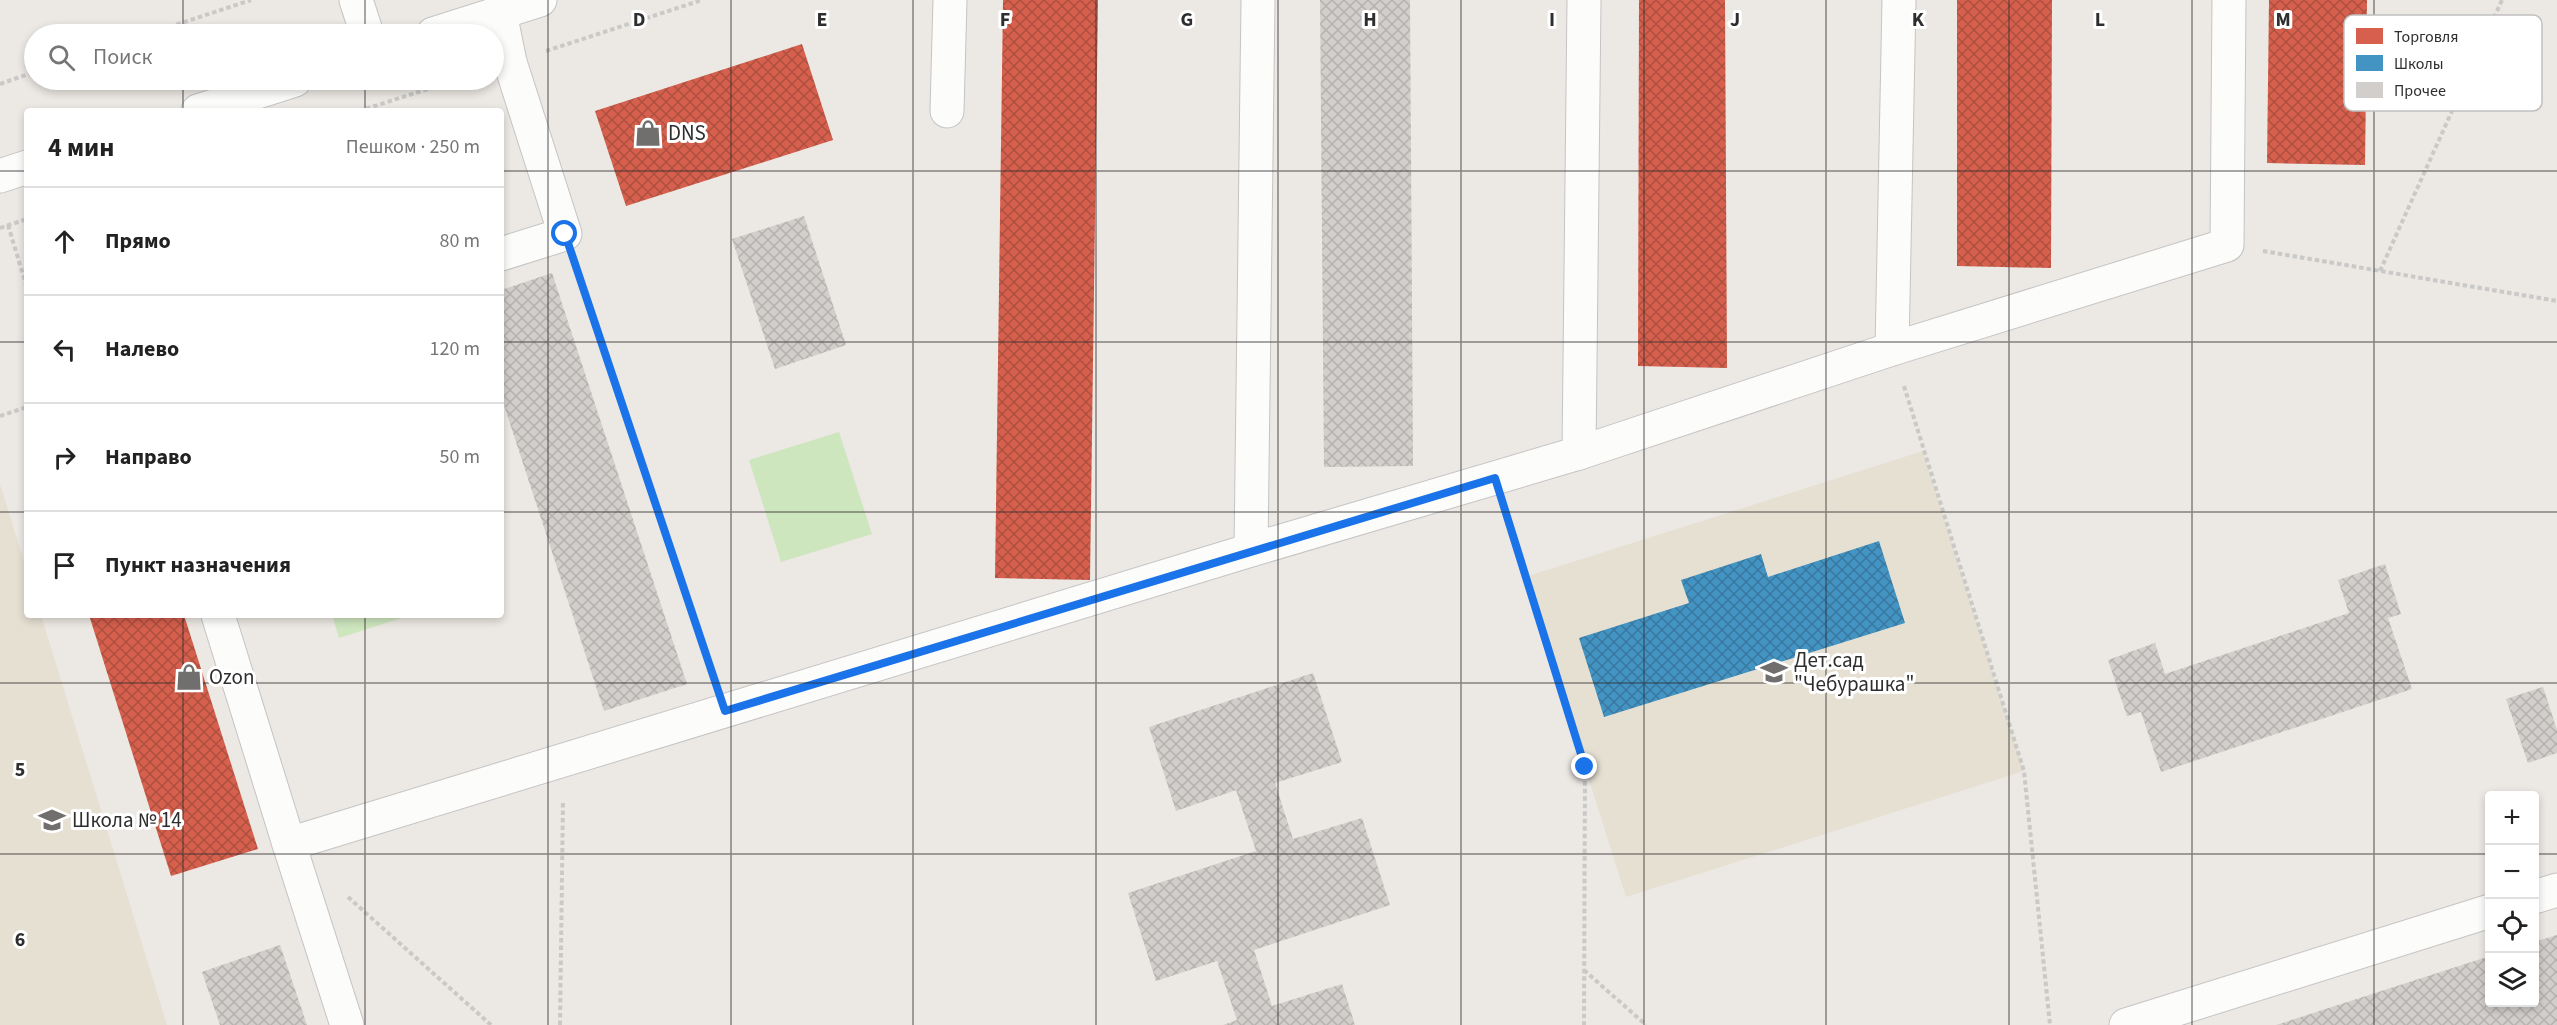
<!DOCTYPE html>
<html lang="ru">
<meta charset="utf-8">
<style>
:root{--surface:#fff;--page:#f2f2f2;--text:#222;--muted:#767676;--line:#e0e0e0}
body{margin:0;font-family:"Source Sans 3",sans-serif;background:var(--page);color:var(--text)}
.controls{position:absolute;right:18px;bottom:18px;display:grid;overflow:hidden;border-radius:6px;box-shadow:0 3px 9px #0003}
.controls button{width:54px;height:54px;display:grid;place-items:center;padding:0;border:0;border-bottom:2px solid var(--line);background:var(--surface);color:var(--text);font:30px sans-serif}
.stop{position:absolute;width:18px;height:18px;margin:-14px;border:4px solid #1a73e8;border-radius:50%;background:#fff}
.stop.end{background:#1a73e8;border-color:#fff;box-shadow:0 2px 6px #0008}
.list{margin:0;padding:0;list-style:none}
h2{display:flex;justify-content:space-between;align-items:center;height:78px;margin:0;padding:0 24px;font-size:26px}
h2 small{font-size:20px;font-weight:400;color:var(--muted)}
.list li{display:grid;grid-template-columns:39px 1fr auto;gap:18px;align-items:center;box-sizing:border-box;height:108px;padding:0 24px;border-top:2px solid var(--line)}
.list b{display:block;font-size:22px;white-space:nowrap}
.list em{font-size:20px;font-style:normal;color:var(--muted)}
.icon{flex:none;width:33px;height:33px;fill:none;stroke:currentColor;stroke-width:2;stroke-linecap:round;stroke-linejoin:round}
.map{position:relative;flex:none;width:2557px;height:1025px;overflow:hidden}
.search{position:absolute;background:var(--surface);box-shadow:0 3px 9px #0003;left:24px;top:24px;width:480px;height:66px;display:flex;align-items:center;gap:15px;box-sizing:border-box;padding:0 21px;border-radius:33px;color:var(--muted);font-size:22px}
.panel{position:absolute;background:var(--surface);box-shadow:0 3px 9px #0003;left:24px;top:108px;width:480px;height:510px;border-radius:6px}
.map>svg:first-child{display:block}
</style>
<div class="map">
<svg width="2557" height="1025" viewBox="0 0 2557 1025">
<defs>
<pattern id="shops-cross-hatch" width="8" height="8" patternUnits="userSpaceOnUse" patternTransform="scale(1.5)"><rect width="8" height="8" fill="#d6604d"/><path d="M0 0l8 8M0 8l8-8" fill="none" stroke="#ae5040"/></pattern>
<pattern id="schools-cross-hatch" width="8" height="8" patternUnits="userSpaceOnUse" patternTransform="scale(1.5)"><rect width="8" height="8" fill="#4393c3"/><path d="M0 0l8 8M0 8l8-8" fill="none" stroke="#38789f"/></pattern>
<pattern id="building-cross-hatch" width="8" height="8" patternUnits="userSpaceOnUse" patternTransform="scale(1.5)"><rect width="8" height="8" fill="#d1cecb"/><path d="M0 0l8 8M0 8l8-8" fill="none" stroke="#b4b1af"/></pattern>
</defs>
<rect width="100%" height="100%" fill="#ece8e4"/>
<g fill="#e6e0d3">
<path d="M1923,451L2024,771L1626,897L1525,577Z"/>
<path d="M0,484L27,571V615H41L167,1025H0Z"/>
</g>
<g fill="#cee6be">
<path d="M839,432L872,534L781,562L749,460Z"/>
<path d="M332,615H411L339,638Z"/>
</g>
<g fill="url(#shops-cross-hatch)">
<path d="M1003,0H1098L1090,580L995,578Z"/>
<path d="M1639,0H1725L1727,368L1638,366Z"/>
<path d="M1957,0H2052L2051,268L1957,266Z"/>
<path d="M2269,0H2367L2365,165L2267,163Z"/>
<path d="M802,44L833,140L626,206L595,111Z"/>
<path d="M89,615H184L258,849L171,876Z"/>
</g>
<path fill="url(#schools-cross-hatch)" d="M1879,541L1905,623L1604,717L1579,638L1689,603L1681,580L1761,554L1768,577Z"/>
<g fill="url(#building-cross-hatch)">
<path d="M1320,0H1410L1413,466L1324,467Z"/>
<path d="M804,216L846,345L775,369L732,239Z"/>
<path d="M552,273L687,684L604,711L501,396V290Z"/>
<path d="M2385,564L2401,614L2388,618L2412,689L2161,772L2141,712L2127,716L2108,660L2155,643L2165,674L2349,613L2338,580Z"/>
<path d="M1313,673L1342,762L1275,783L1293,839L1362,818L1390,905L1254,950L1272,1006L1342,984L1355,1025H1223L1237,1020L1217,961L1156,981L1128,893L1256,851L1236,790L1176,811L1149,727Z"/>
<path d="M2543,687L2557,730V753L2528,763L2506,699Z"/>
<path d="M2557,935V1025H2276L2490,956V1002H2534V942Z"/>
<path d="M280,945L307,1025H220L202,972Z"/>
</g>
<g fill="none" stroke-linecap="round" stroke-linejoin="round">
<defs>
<g id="minor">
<path d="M356,0L367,34"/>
<path d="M1258,0L1251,550L1579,453"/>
<path d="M1584,0L1579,453L1892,349L2227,245L2229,0"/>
<path d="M500,13L510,62L565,234L501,254"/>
<path d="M433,34L540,0"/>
<path d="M198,111L295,80"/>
<path d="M947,111L950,0"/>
<path d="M0,176L27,167"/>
<path d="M1892,349L1899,0"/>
<path d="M218,615L289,844L1251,550"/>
<path d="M289,844L347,1025"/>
<path d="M2534,897L2557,890"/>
<path d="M2126,1025L2490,911"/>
</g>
</defs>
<use href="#minor" stroke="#c5c4c5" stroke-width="35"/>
<g stroke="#c9c9c8" stroke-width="4" stroke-dasharray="4.5 3" stroke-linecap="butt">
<path d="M148,34L251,0"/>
<path d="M546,51L702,0"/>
<path d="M0,84L34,72"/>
<path d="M359,111L456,80"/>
<path d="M8,225L27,288"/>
<path d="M0,228L27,219"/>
<path d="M2263,251L2557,301"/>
<path d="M578,271L712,674"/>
<path d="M2380,271L2502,0"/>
<path d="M1904,386L2024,771L2050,1025"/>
<path d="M0,416L27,407"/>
<path d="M1506,516L1585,767L1584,1025"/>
<path d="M348,897L491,1025"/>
<path d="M1584,970L1646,1025"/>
<path d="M560,1025L563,800"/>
</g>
<use href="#minor" stroke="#fcfcfb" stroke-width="33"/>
</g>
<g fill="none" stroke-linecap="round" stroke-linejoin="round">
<path stroke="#1a73e8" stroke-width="8" d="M565,234L725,711L1495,478L1585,767"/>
</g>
<path fill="none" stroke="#2e2e2e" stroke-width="1.5" stroke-opacity="0.55" d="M183,0V34M365,0V34M548,0V1025M731,0V1025M913,0V1025M1096,0V1025M1278,0V1025M1461,0V1025M1644,0V1025M1826,0V1025M2009,0V1025M2192,0V1025M2374,0V1025M183,80V111M365,80V111M0,171H27M501,171H2557M0,342H27M501,342H2557M0,512H27M501,512H2557M183,615V1025M365,615V1025M0,683H2557M0,854H2490M2534,854H2557"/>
<defs>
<symbol id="shop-bare" viewBox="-9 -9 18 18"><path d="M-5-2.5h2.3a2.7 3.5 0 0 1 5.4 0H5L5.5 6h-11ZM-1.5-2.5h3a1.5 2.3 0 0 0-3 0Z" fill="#706f6e" stroke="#fff" stroke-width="2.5" paint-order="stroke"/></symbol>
<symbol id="school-bare" viewBox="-9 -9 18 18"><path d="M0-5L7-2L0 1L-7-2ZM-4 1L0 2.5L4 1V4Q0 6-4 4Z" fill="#706f6e" stroke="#fff" stroke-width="2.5" paint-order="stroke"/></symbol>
</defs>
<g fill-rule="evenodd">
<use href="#shop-bare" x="629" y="114" width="38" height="38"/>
<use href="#school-bare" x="1755" y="653" width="38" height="38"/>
<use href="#shop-bare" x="170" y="658" width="38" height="38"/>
<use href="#school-bare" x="33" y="801" width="38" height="38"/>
</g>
<g text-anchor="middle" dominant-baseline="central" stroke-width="6" stroke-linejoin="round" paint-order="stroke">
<g font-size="21" fill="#2e2e2e" stroke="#fff" text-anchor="start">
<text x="668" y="133">DNS</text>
<text x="1794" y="660">Дет.сад<tspan x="1794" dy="24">"Чебурашка"</tspan></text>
<text x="209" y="677">Ozon</text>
<text x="72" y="820">Школа № 14</text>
</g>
</g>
<rect x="2344" y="15" width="198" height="96" rx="9" fill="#fff" stroke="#c0c0c0" stroke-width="1.5"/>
<rect x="2356" y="28" width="27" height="16" fill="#d6604d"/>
<rect x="2356" y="55" width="27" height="16" fill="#4393c3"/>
<rect x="2356" y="82" width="27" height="16" fill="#d1cecb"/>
<g font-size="16" fill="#2e2e2e">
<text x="2394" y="42">Торговля</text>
<text x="2394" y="69">Школы</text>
<text x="2394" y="96">Прочее</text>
</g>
<g font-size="20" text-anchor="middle" font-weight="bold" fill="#2e2e2e" stroke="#fff" stroke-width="6" stroke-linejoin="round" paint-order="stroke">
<text x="639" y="26">D</text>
<text x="822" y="26">E</text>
<text x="1005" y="26">F</text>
<text x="1187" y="26">G</text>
<text x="1370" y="26">H</text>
<text x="1552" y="26">I</text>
<text x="1735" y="26">J</text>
<text x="1918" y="26">K</text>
<text x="2100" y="26">L</text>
<text x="2283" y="26">M</text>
<text x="20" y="776">5</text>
<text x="20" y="946">6</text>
</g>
</svg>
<div class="controls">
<button>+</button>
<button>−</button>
<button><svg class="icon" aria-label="locate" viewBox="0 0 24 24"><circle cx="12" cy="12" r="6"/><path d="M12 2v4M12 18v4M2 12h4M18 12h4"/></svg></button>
<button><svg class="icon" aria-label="layers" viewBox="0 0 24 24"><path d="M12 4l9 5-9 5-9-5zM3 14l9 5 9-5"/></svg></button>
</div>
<div class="stop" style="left:565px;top:234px"></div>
<div class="stop end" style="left:1585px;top:767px"></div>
<div class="search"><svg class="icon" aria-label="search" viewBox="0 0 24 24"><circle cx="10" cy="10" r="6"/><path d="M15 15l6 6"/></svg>Поиск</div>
<section class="panel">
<h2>4 мин<small>Пешком · 250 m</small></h2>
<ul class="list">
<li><svg class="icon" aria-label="ahead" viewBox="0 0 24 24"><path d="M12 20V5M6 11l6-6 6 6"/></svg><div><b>Прямо</b></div><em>80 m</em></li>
<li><svg class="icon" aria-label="left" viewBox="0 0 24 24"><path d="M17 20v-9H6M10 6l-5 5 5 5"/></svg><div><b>Налево</b></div><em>120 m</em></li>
<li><svg class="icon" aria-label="right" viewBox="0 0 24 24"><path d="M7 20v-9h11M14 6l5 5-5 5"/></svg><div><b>Направо</b></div><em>50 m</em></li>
<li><svg class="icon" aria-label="arrive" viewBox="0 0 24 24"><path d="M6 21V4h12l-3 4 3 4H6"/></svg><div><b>Пункт назначения</b></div></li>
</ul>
</section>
</div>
